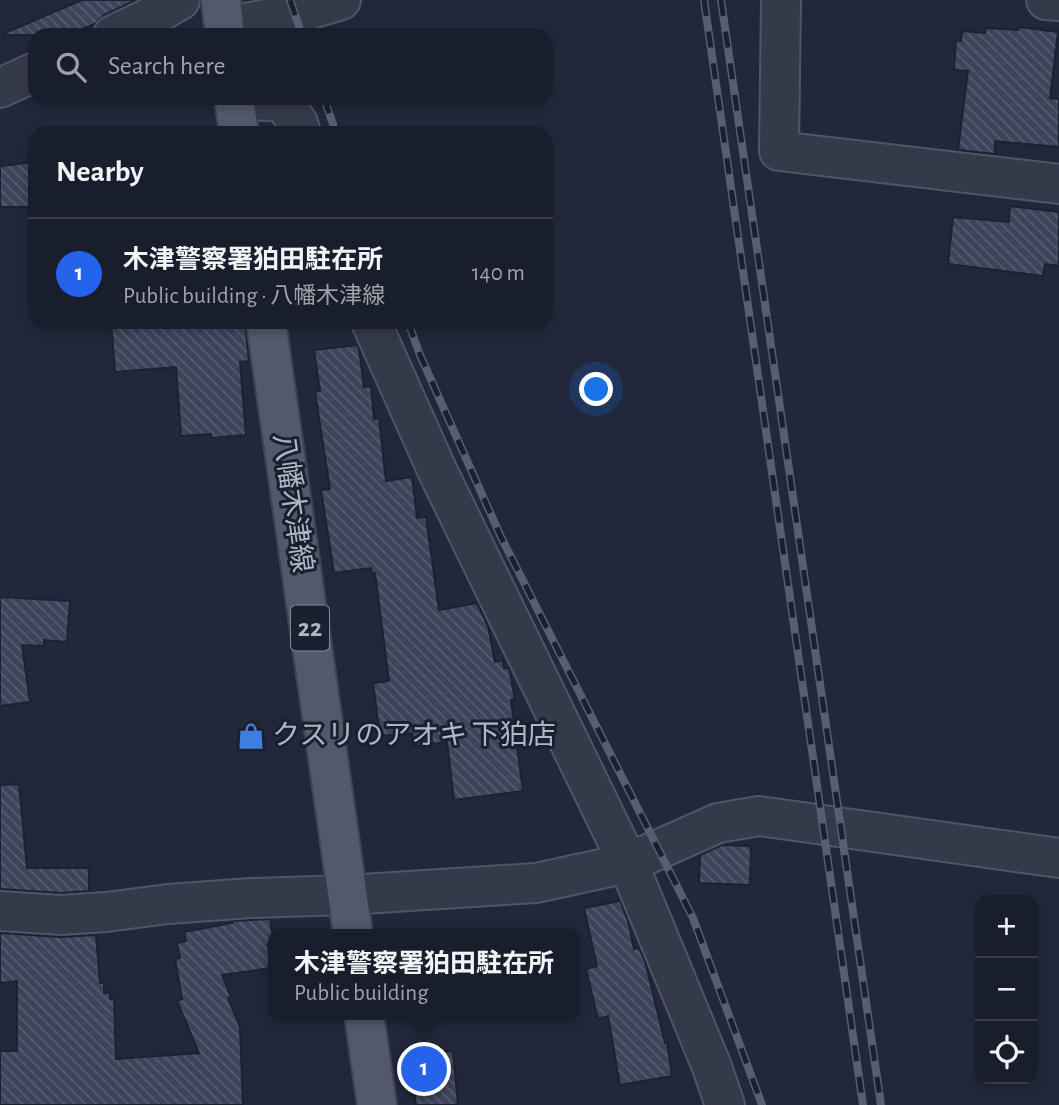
<!DOCTYPE html>
<meta charset="utf-8">
<style>
:root{--surface:#191e2c;--page:#262b38;--text:#f1f3f6;--muted:#9fa2a9;--line:#373c48;--accent:#2563eb}
body{margin:0;font-family:"Alegreya Sans","Noto Sans JP",sans-serif;background:var(--page);color:var(--text)}
.controls{position:absolute;right:21px;bottom:21px;display:grid;overflow:hidden;border-radius:14px;box-shadow:0 4px 10px #0003}
.controls button{width:63px;height:63px;display:grid;place-items:center;padding:0;border:0;border-bottom:2px solid var(--line);background:var(--surface);color:var(--text);font:35px sans-serif}
.you{position:absolute;left:597px;top:390px;width:24px;height:24px;margin:-18px;border:5px solid #fff;border-radius:50%;background:#1a73e8;box-shadow:0 0 0 10px #1a73e833}
.badge{display:grid;place-items:center;width:46px;height:46px;border-radius:50%;background:var(--accent);color:#fff;font-size:23px;font-weight:700}
.pin{position:absolute;translate:-50% -50%;border:4px solid #fff;box-shadow:0 2px 7px #0006}
.popup{position:absolute;left:268px;top:929px;width:312px;height:91px;box-sizing:border-box;display:grid;place-content:center;border-radius:14px;background:var(--surface);filter:drop-shadow(0 2px 5px #0005);font-size:23px;white-space:nowrap;color:var(--muted)}
.popup b{font-size:26px;color:var(--text)}
.popup::after{content:'';position:absolute;left:50%;top:100%;margin-left:-14px;border:14px solid transparent;border-top-color:var(--surface)}
.list{margin:0;padding:0;list-style:none}
h2{display:flex;justify-content:space-between;align-items:center;height:91px;margin:0;padding:0 28px;font-size:30px}
h2 small{font-size:23px;font-weight:400;color:var(--muted)}
.list li{display:grid;grid-template-columns:46px 1fr auto;gap:21px;align-items:center;box-sizing:border-box;height:112px;padding:0 28px;border-top:2px solid var(--line)}
.list b{display:block;font-size:26px;white-space:nowrap}
.list p{margin:0;font-size:23px;white-space:nowrap;color:var(--muted)}
.list em{font-size:23px;font-style:normal;color:var(--muted)}
.icon{flex:none;width:38px;height:38px;fill:none;stroke:currentColor;stroke-width:2;stroke-linecap:round;stroke-linejoin:round}
.map{position:relative;flex:none;width:1059px;height:1105px;overflow:hidden}
.search{position:absolute;background:var(--surface);box-shadow:0 4px 10px #0003;left:28px;top:28px;width:525px;height:77px;display:flex;align-items:center;gap:18px;box-sizing:border-box;padding:0 24px;border-radius:21px;color:var(--muted);font-size:26px}
.panel{position:absolute;background:var(--surface);box-shadow:0 4px 10px #0003;left:28px;top:126px;width:525px;height:203px;border-radius:21px}
.map>svg:first-child{display:block}
</style>
<div class="map">
<svg width="1059" height="1105" viewBox="0 0 1059 1105">
<defs>
<pattern id="building-back-hatch" width="6" height="6" patternUnits="userSpaceOnUse" patternTransform="scale(1.75)"><rect width="6" height="6" fill="#3d445b"/><path d="M-1 5l2 2M0 0l6 6M5-1l2 2" fill="none" stroke="#565d71"/></pattern>
</defs>
<rect width="100%" height="100%" fill="#21283b"/>
<g fill="url(#building-back-hatch)" stroke="#1c2231" stroke-width="2">
<path d="M82,0H136L104,15L95,24L67,35H0Z"/>
<path d="M1019,27L1058,32L1050,98L1059,99V147L995,141V154L958,150L968,71L954,70L956,40L961,41L962,31L985,33L986,28L1018,30Z"/>
<path d="M35,162V207H0V166Z"/>
<path d="M1010,206L1059,212V266L1045,264L1043,276L948,264L953,217L1009,222Z"/>
<path d="M111,322H245L249,361L240,362L246,435L211,438V434L181,436L176,367L115,372Z"/>
<path d="M357,345L359,349L364,387L371,386L374,419L379,418L386,481L412,477L417,518L426,517L439,610L477,603L488,626L495,662L503,660L504,668H509L515,699L511,700L523,791L454,800L447,742L414,746L412,733L380,736L373,683L389,681L375,573L372,574L371,568L334,573L321,490L330,489L315,392L320,391L314,350Z"/>
<path d="M0,597L70,601L67,642L44,640V646L22,645L30,702L0,706Z"/>
<path d="M19,784L27,868H89V891L61,893L0,889V785Z"/>
<path d="M722,845L751,846L750,885L699,883L700,855Z"/>
<path d="M620,901L628,921L634,949L639,948L645,961L665,1043L667,1042L672,1076L620,1085L608,1016L598,1019L586,969L597,966L584,908Z"/>
<path d="M270,919L274,944L268,945L271,968L222,975L231,997L228,998L240,1027L243,1105H0V1051H17V981L0,983V933L60,937L96,935L100,983H104V993L110,992V999H114L116,1059L199,1053L177,1001L182,999L175,959L180,958L177,943L186,941L184,932L232,923V921Z"/>
<path d="M453,1051L458,1105H416L410,1055Z"/>
</g>
<g fill="none" stroke-linecap="round" stroke-linejoin="round">
<defs>
<g id="minor">
<path d="M781,0L779,151L1059,184"/>
<path d="M1046,0L1059,1"/>
<path d="M224,27L294,14L341,0"/>
<path d="M113,35L149,18L180,0"/>
<path d="M0,88L35,72"/>
<path d="M235,99L283,102L298,123L301,133"/>
<path d="M371,322L437,470L628,863L712,1067L725,1105"/>
<path d="M0,911L61,915L106,912L168,904L251,898L347,895L536,883L628,863L718,823L759,816L1059,858"/>
</g>
<g id="major">
<path d="M221,0L225,35"/>
<path d="M234,98L239,133"/>
<path d="M266,322L353,934"/>
<path d="M364,1015L377,1105"/>
</g>
</defs>
<use href="#minor" stroke="#505566" stroke-width="42"/>
<use href="#major" stroke="#3e4454" stroke-width="42"/>
<use href="#minor" stroke="#353a4b" stroke-width="38"/>
<use href="#major" stroke="#53596b" stroke-width="38"/>
<defs>
<g id="rail">
<path d="M290,0L302,35"/>
<path d="M704,0L863,1105"/>
<path d="M721,0L881,1105"/>
<path d="M324,98L336,133"/>
<path d="M408,322L420,355L501,537L693,918L762,1105"/>
</g>
</defs>
<use href="#rail" stroke="#575e72" stroke-width="8"/>
<use href="#rail" stroke="#1a202f" stroke-width="5" stroke-dasharray="16" stroke-linecap="butt"/>
</g>
<defs>
<symbol id="shop-bare" viewBox="-9 -9 18 18"><path d="M-5-2.5h2.3a2.7 3.5 0 0 1 5.4 0H5L5.5 6h-11ZM-1.5-2.5h3a1.5 2.3 0 0 0-3 0Z" fill="#3f7fe0" stroke="#1a202f" stroke-width="2.5" paint-order="stroke"/></symbol>
</defs>
<g fill-rule="evenodd">
<use href="#shop-bare" x="232" y="717" width="38" height="38"/>
</g>
<g text-anchor="middle" dominant-baseline="central" stroke-width="6" stroke-linejoin="round" paint-order="stroke">
<rect fill="#1a202f" stroke="#838899" stroke-width="2" x="291" y="605.5" width="38" height="45" rx="5"/>
<g font-size="26" font-weight="bold" fill="#b0b5c7">
<text x="310" y="628">22</text>
</g>
<g font-size="28" fill="#b0b5c7" stroke="#1a202f">
<text transform="translate(292 503) rotate(82)">八幡木津線</text>
</g>
<g font-size="28" fill="#b0b5c7" stroke="#1a202f" text-anchor="start">
<text x="272" y="736">クスリのアオキ 下狛店</text>
</g>
</g>
</svg>
<div class="controls">
<button>+</button>
<button>−</button>
<button><svg class="icon" aria-label="locate" viewBox="0 0 24 24"><circle cx="12" cy="12" r="6"/><path d="M12 2v4M12 18v4M2 12h4M18 12h4"/></svg></button>
</div>
<div class="you"></div>
<div class="pin badge" style="left:424px;top:1069px">1</div>
<div class="popup"><b>木津警察署狛田駐在所</b>Public building</div>
<div class="search"><svg class="icon" aria-label="search" viewBox="0 0 24 24"><circle cx="10" cy="10" r="6"/><path d="M15 15l6 6"/></svg>Search here</div>
<section class="panel">
<h2>Nearby<small></small></h2>
<ul class="list">
<li><span class="badge">1</span><div><b>木津警察署狛田駐在所</b><p>Public building · 八幡木津線</p></div><em>140 m</em></li>
</ul>
</section>
</div>
